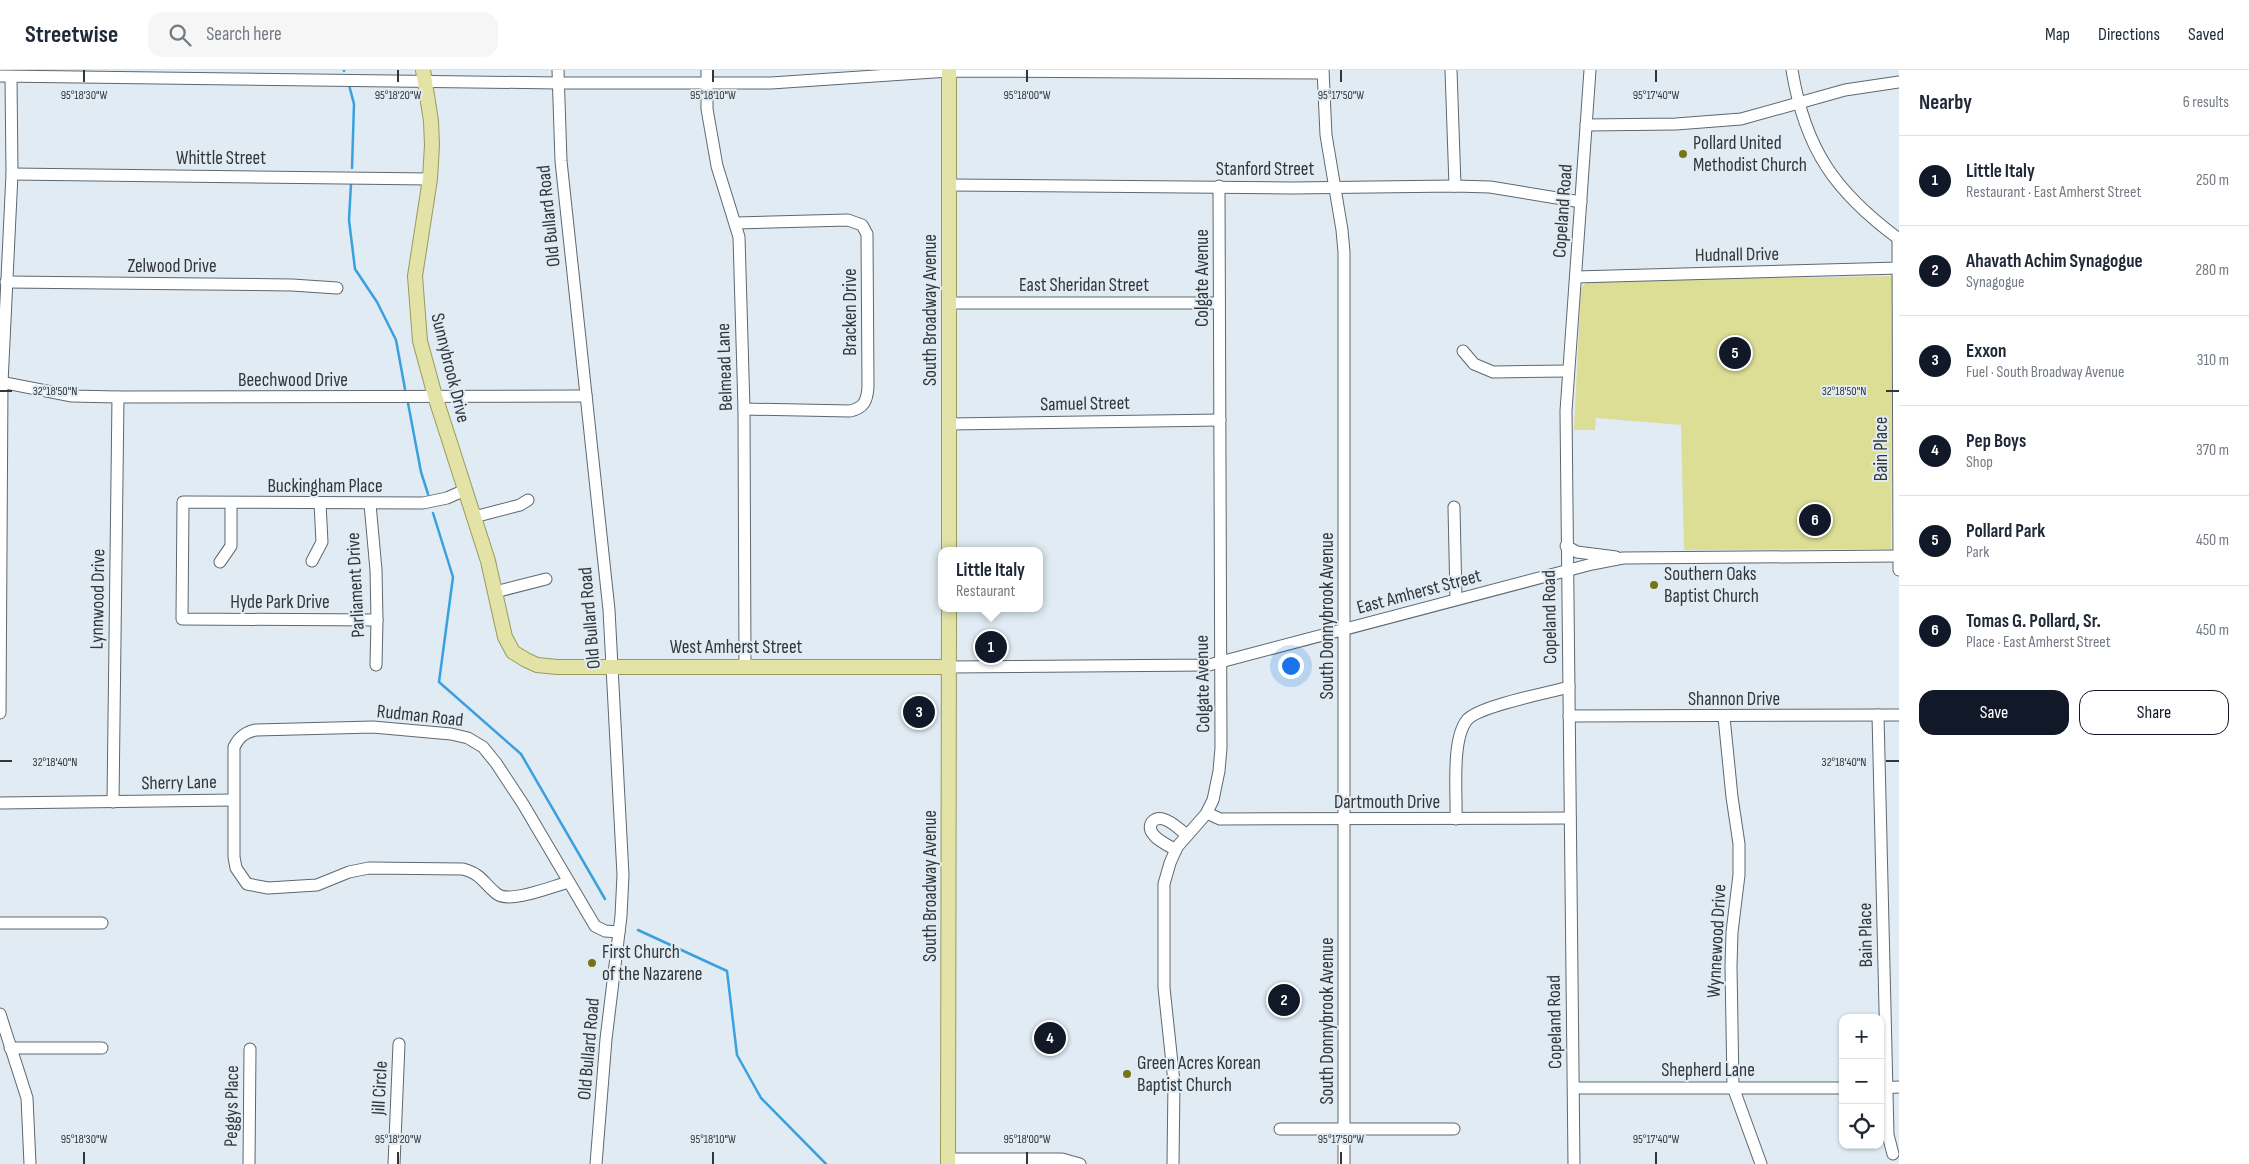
<!DOCTYPE html>
<meta charset="utf-8">
<style>
:root{--surface:#fff;--page:#f6f6f7;--text:#1f2937;--muted:#747a83;--line:#e0e1e3;--accent:#111827}
body{margin:0;font-family:"Sofia Sans Condensed",sans-serif;background:var(--page);color:var(--text)}
.controls{position:absolute;right:15px;bottom:15px;display:grid;overflow:hidden;border-radius:10px;box-shadow:0 1px 4px #0004}
.controls button{width:45px;height:45px;display:grid;place-items:center;padding:0;border:0;border-bottom:1px solid var(--line);background:var(--surface);color:var(--text);font:25px sans-serif}
.you{position:absolute;left:1290px;top:595px;width:18px;height:18px;margin:-12px;border:4px solid #fff;border-radius:50%;background:#1a73e8;box-shadow:0 0 0 8px #1a73e833}
.badge{display:grid;place-items:center;width:32px;height:32px;border-radius:50%;background:var(--accent);color:#fff;font-size:16px;font-weight:700}
.pin{position:absolute;translate:-50% -50%;border:2px solid #fff;box-shadow:0 1px 5px #0006}
.popup{position:absolute;left:938px;top:477px;width:105px;height:65px;box-sizing:border-box;display:grid;place-content:center;border-radius:10px;background:var(--surface);filter:drop-shadow(0 1px 4px #0005);font-size:16px;white-space:nowrap;color:var(--muted)}
.popup b{font-size:19px;color:var(--text)}
.popup::after{content:'';position:absolute;left:50%;top:100%;margin-left:-10px;border:10px solid transparent;border-top-color:var(--surface)}
.list{margin:0;padding:0;list-style:none}
h2{display:flex;justify-content:space-between;align-items:center;height:65px;margin:0;padding:0 20px;font-size:21px}
h2 small{font-size:16px;font-weight:400;color:var(--muted)}
.list li{display:grid;grid-template-columns:32px 1fr auto;gap:15px;align-items:center;box-sizing:border-box;height:90px;padding:0 20px;border-top:1px solid var(--line)}
.list b{display:block;font-size:19px;white-space:nowrap}
.list p{margin:0;font-size:16px;white-space:nowrap;color:var(--muted)}
.list em{font-size:16px;font-style:normal;color:var(--muted)}
.actions{display:flex;gap:10px;padding:15px 20px}
.actions a{flex:1;padding:11px 0;border:1px solid var(--accent);border-radius:15px;text-align:center;font-size:18px;color:var(--accent)}
.actions .main{background:var(--accent);color:#fff}
.icon{flex:none;width:28px;height:28px;fill:none;stroke:currentColor;stroke-width:2;stroke-linecap:round;stroke-linejoin:round}
.map{position:relative;flex:none;width:1899px;height:1094px;overflow:hidden}
header{display:flex;align-items:center;gap:30px;box-sizing:border-box;height:70px;padding:0 25px;background:var(--surface);border-bottom:1px solid var(--line)}
header strong{font-size:24px}
nav{display:flex;gap:28px;margin-inline-start:auto;font-size:18px}
.search{width:350px;height:45px;background:var(--page);display:flex;align-items:center;gap:12px;box-sizing:border-box;padding:0 18px;border-radius:15px;color:var(--muted);font-size:19px}
main{display:flex}
aside{flex:1;background:var(--surface)}
.map>svg:first-child{display:block}
</style>
<header>
<strong>Streetwise</strong>
<div class="search"><svg class="icon" aria-label="search" viewBox="0 0 24 24"><circle cx="10" cy="10" r="6"/><path d="M15 15l6 6"/></svg>Search here</div>
<nav><a>Map</a><a>Directions</a><a>Saved</a></nav>
</header>
<main>
<div class="map">
<svg width="1899" height="1094" viewBox="0 0 1899 1094">
<rect width="100%" height="100%" fill="#e0ebf3"/>
<path fill="#ddde96" d="M1893,206L1891,479L1684,480L1681,355L1596,348L1595,360H1574L1581,218L1588,211Z"/>
<g fill="none" stroke-linecap="round" stroke-linejoin="round">
<g stroke="#3aa0de" stroke-width="2.5">
<path d="M344,0V1"/>
<path d="M349,15L354,34L352,98"/>
<path d="M351,114L349,150L355,199L377,232L396,270L405,319"/>
<path d="M408,333L421,402L428,424"/>
<path d="M433,443L453,507L439,612L521,684L605,829"/>
<path d="M638,860L727,901L737,985L761,1028L826,1094"/>
</g>
<defs>
<g id="minor">
<path d="M558,0L561,91L609,540L623,805L621,846L606,969L596,1094"/>
<path d="M707,0V39L717,96L739,167L744,339L745,596"/>
<path d="M1323,0L1326,65L1342,160L1344,182V1094"/>
<path d="M1451,0L1455,116"/>
<path d="M1792,0C1805,79 1835,122 1899,169"/>
<path d="M0,6L558,13H771L949,1L1323,3"/>
<path d="M1586,55L1676,54L1741,49L1845,20L1899,12"/>
<path d="M12,104L430,109"/>
<path d="M948,115L1292,118L1455,116L1490,117L1581,132"/>
<path d="M736,153L848,150L862,155L867,164L868,317C867,331 864,338 850,341L744,339"/>
<path d="M1898,169L1899,500"/>
<path d="M1576,207L1899,198"/>
<path d="M6,212L292,215L337,218"/>
<path d="M950,233H1219"/>
<path d="M1463,281L1474,294L1493,302L1568,301"/>
<path d="M0,312L72,326L118,327L586,326"/>
<path d="M950,354L1220,350"/>
<path d="M370,434L376,500L377,550L376,595"/>
<path d="M1454,437L1456,529"/>
<path d="M474,447L520,435L528,430"/>
<path d="M1566,476L1577,482L1616,487"/>
<path d="M312,491L322,472L320,433"/>
<path d="M220,492L231,476V433"/>
<path d="M495,522L546,509"/>
<path d="M377,550L182,549L183,432L423,433L447,428L465,420"/>
<path d="M949,597L1209,595L1592,494L1623,488L1899,486"/>
<path d="M0,643L2,313L12,104L11,7"/>
<path d="M1878,645L1888,1065L1893,1084"/>
<path d="M1569,646L1899,645"/>
<path d="M1724,647L1732,727L1739,774V805L1732,862L1731,896L1733,1017L1761,1094"/>
<path d="M113,732L118,327"/>
<path d="M0,733L233,730"/>
<path d="M1207,743L1220,749L1570,748"/>
<path d="M1456,749C1457,724 1451,670 1467,650C1478,636 1548,623 1569,617"/>
<path d="M1176,780C1168,775 1144,765 1152,752C1155,749 1159,748 1163,749C1172,751 1180,760 1187,765"/>
<path d="M569,812C553,816 510,834 497,824C482,812 483,805 463,799L369,798L349,802L317,815L268,818L247,814L236,798L234,787V677C239,667 245,662 256,660L373,657L451,664L468,668L483,677L496,693L523,734L595,856L605,861L619,862"/>
<path d="M0,853H102"/>
<path d="M0,944L27,1028L30,1094"/>
<path d="M10,978H102"/>
<path d="M1574,1018H1843"/>
<path d="M1880,1018L1899,1017"/>
<path d="M1280,1059H1454"/>
<path d="M948,1089H1062L1080,1094"/>
<path d="M249,1094L250,979"/>
<path d="M394,1094L399,974"/>
<path d="M1173,1094L1174,1012L1164,918V814L1170,793L1177,777L1206,744L1213,730L1219,701L1221,678L1219,116"/>
<path d="M1574,1094L1566,341L1590,0"/>
</g>
<g id="major">
<path d="M423,0L431,51L432,75L430,109L415,206L420,271L435,326L488,491L505,567L513,582L526,590L537,595L557,597H949"/>
<path d="M949,0V481"/>
<path d="M948,1094L949,538"/>
</g>
</defs>
<use href="#minor" stroke="#5e686f" stroke-width="13"/>
<use href="#major" stroke="#999b5b" stroke-width="16"/>
<use href="#minor" stroke="#fff" stroke-width="11"/>
<use href="#major" stroke="#e3e3a8" stroke-width="14"/>
</g>
<path fill="none" stroke="#323639" stroke-width="2" d="M84,0V12M398,0V12M713,0V12M1027,0V12M1341,0V12M1656,0V12M0,321H12M1886,321H1899M0,691H12M1886,691H1899M84,1082V1094M398,1082V1094M713,1082V1094M1027,1082V1094M1341,1082V1094M1656,1082V1094"/>
<g fill="#757419" stroke="#e0ebf3" stroke-width="2">
<circle cx="1683" cy="84" r="5"/>
<circle cx="1654" cy="515" r="5"/>
<circle cx="592" cy="893" r="5"/>
<circle cx="1127" cy="1004" r="5"/>
</g>
<g text-anchor="middle" dominant-baseline="central" stroke-width="4" stroke-linejoin="round" paint-order="stroke">
<g font-size="19" fill="#323639" stroke="#e0ebf3" text-anchor="start">
<text x="1693" y="73">Pollard United<tspan x="1693" dy="22">Methodist Church</tspan></text>
<text x="1664" y="504">Southern Oaks<tspan x="1664" dy="22">Baptist Church</tspan></text>
<text x="602" y="882">First Church<tspan x="602" dy="22">of the Nazarene</tspan></text>
<text x="1137" y="993">Green Acres Korean<tspan x="1137" dy="22">Baptist Church</tspan></text>
</g>
<g font-size="19" fill="#323639" stroke="#e0ebf3">
<text x="221" y="88">Whittle Street</text>
<text x="1265" y="99">Stanford Street</text>
<text transform="translate(1563 141) rotate(-86)">Copeland Road</text>
<text transform="translate(549 146) rotate(-96)">Old Bullard Road</text>
<text transform="translate(1737 185) rotate(-1)">Hudnall Drive</text>
<text x="172" y="196">Zelwood Drive</text>
<text transform="translate(1202 208) rotate(-90)">Colgate Avenue</text>
<text x="1084" y="215">East Sheridan Street</text>
<text transform="translate(930 240) rotate(-90)">South Broadway Avenue</text>
<text transform="translate(850 242) rotate(-90)">Bracken Drive</text>
<text transform="translate(725 297) rotate(-92)">Belmead Lane</text>
<text transform="translate(450 298) rotate(76)">Sunnybrook Drive</text>
<text x="293" y="310">Beechwood Drive</text>
<text transform="translate(1085 334) rotate(-1)">Samuel Street</text>
<text transform="translate(1881 379) rotate(-90)">Bain Place</text>
<text x="325" y="416">Buckingham Place</text>
<text transform="translate(356 515) rotate(-93)">Parliament Drive</text>
<text transform="translate(1419 522) rotate(-15)">East Amherst Street</text>
<text transform="translate(98 529) rotate(-89)">Lynnwood Drive</text>
<text x="280" y="532">Hyde Park Drive</text>
<text transform="translate(1327 546) rotate(-90)">South Donnybrook Avenue</text>
<text transform="translate(1550 547) rotate(-91)">Copeland Road</text>
<text transform="translate(590 548) rotate(-95)">Old Bullard Road</text>
<text x="736" y="577">West Amherst Street</text>
<text transform="translate(1203 614) rotate(-91)">Colgate Avenue</text>
<text x="1734" y="629">Shannon Drive</text>
<text transform="translate(420 646) rotate(6)">Rudman Road</text>
<text transform="translate(179 713) rotate(-1)">Sherry Lane</text>
<text x="1387" y="732">Dartmouth Drive</text>
<text transform="translate(930 816) rotate(-90)">South Broadway Avenue</text>
<text transform="translate(1866 865) rotate(-91)">Bain Place</text>
<text transform="translate(1717 871) rotate(-87)">Wynnewood Drive</text>
<text transform="translate(1327 951) rotate(-90)">South Donnybrook Avenue</text>
<text transform="translate(1555 952) rotate(-91)">Copeland Road</text>
<text transform="translate(589 979) rotate(-85)">Old Bullard Road</text>
<text x="1708" y="1000">Shepherd Lane</text>
<text transform="translate(380 1018) rotate(-87)">Jill Circle</text>
<text transform="translate(232 1036) rotate(-89)">Peggys Place</text>
</g>
</g>
<g font-size="12" text-anchor="middle" fill="#323639" stroke="#e0ebf3" stroke-width="4" stroke-linejoin="round" paint-order="stroke">
<text x="84" y="29">95°18'30"W</text>
<text x="398" y="29">95°18'20"W</text>
<text x="713" y="29">95°18'10"W</text>
<text x="1027" y="29">95°18'00"W</text>
<text x="1341" y="29">95°17'50"W</text>
<text x="1656" y="29">95°17'40"W</text>
<text x="55" y="325">32°18'50"N</text>
<text x="1844" y="325">32°18'50"N</text>
<text x="55" y="696">32°18'40"N</text>
<text x="1844" y="696">32°18'40"N</text>
<text x="84" y="1073">95°18'30"W</text>
<text x="398" y="1073">95°18'20"W</text>
<text x="713" y="1073">95°18'10"W</text>
<text x="1027" y="1073">95°18'00"W</text>
<text x="1341" y="1073">95°17'50"W</text>
<text x="1656" y="1073">95°17'40"W</text>
</g>
</svg>
<div class="controls">
<button>+</button>
<button>−</button>
<button><svg class="icon" aria-label="locate" viewBox="0 0 24 24"><circle cx="12" cy="12" r="6"/><path d="M12 2v4M12 18v4M2 12h4M18 12h4"/></svg></button>
</div>
<div class="you"></div>
<div class="pin badge" style="left:991px;top:577px">1</div>
<div class="popup"><b>Little Italy</b>Restaurant</div>
<div class="pin badge" style="left:1284px;top:930px">2</div>
<div class="pin badge" style="left:919px;top:642px">3</div>
<div class="pin badge" style="left:1050px;top:968px">4</div>
<div class="pin badge" style="left:1735px;top:283px">5</div>
<div class="pin badge" style="left:1815px;top:450px">6</div>
</div>
<aside>
<h2>Nearby<small>6 results</small></h2>
<ul class="list">
<li><span class="badge">1</span><div><b>Little Italy</b><p>Restaurant · East Amherst Street</p></div><em>250 m</em></li>
<li><span class="badge">2</span><div><b>Ahavath Achim Synagogue</b><p>Synagogue</p></div><em>280 m</em></li>
<li><span class="badge">3</span><div><b>Exxon</b><p>Fuel · South Broadway Avenue</p></div><em>310 m</em></li>
<li><span class="badge">4</span><div><b>Pep Boys</b><p>Shop</p></div><em>370 m</em></li>
<li><span class="badge">5</span><div><b>Pollard Park</b><p>Park</p></div><em>450 m</em></li>
<li><span class="badge">6</span><div><b>Tomas G. Pollard, Sr.</b><p>Place · East Amherst Street</p></div><em>450 m</em></li>
</ul>
<div class="actions"><a class="main">Save</a><a>Share</a></div>
</aside>
</main>
